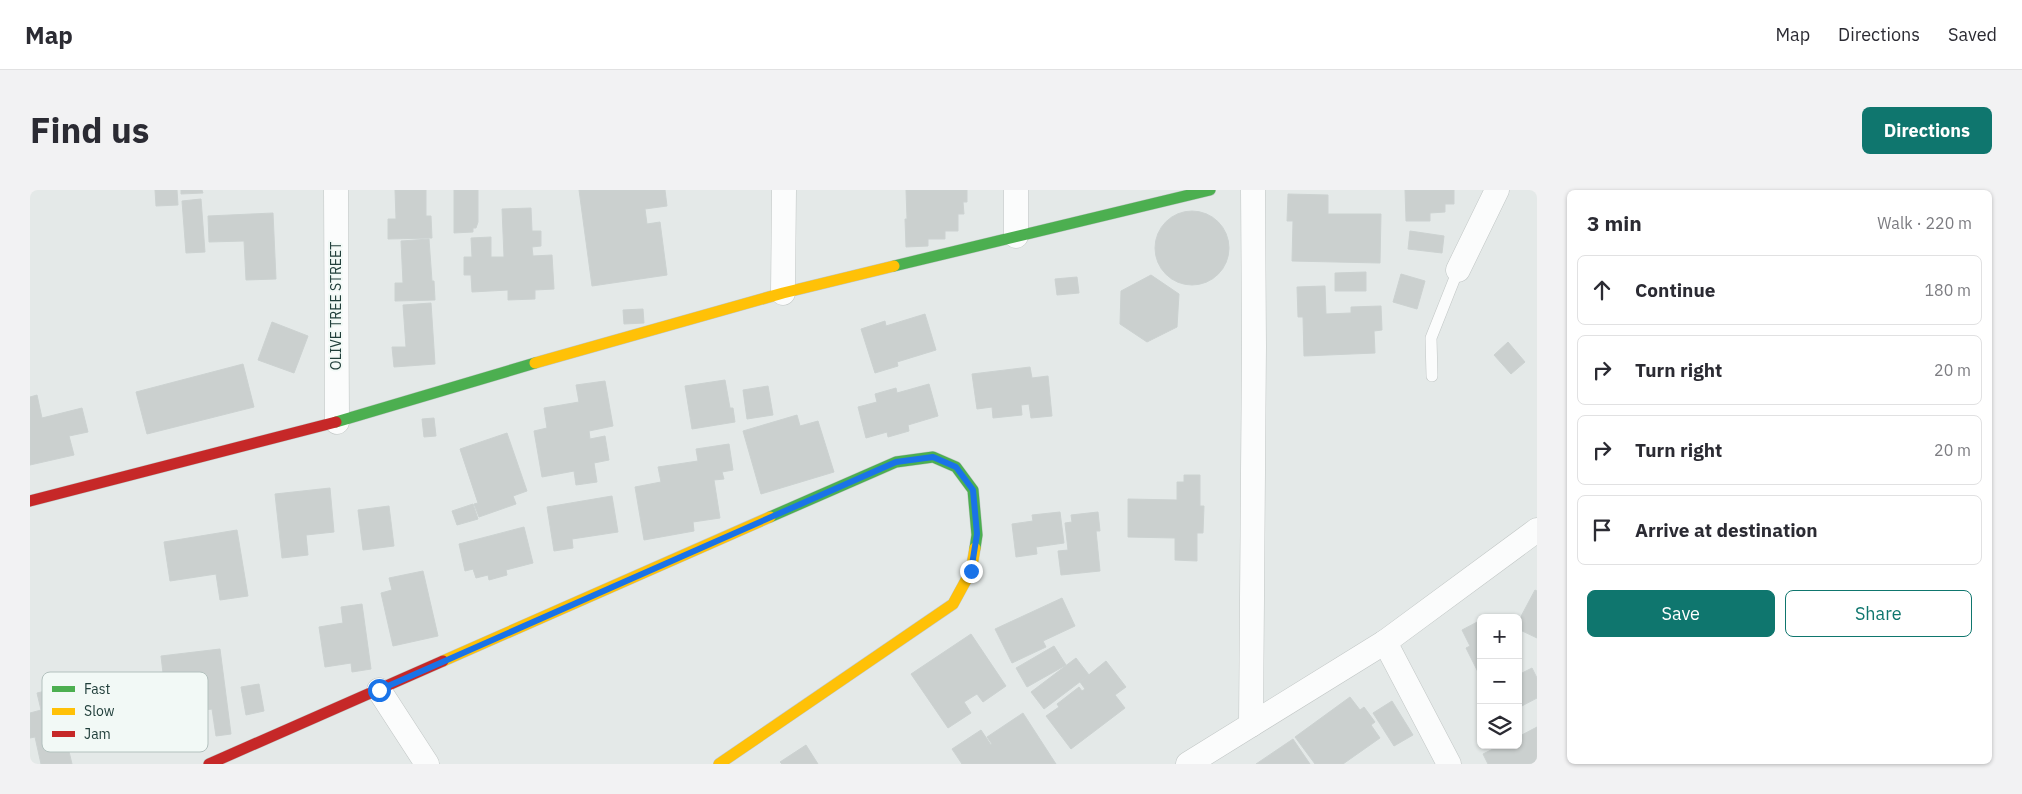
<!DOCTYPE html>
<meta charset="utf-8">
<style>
:root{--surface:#fff;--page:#f2f2f3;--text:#2b2b33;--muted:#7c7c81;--line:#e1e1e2;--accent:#0f766e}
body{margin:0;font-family:"IBM Plex Sans",sans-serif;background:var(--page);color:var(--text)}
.controls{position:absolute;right:15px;bottom:15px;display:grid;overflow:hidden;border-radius:8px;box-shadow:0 1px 4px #0004}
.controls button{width:45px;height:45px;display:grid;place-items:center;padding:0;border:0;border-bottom:1px solid var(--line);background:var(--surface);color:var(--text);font:25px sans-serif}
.stop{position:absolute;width:15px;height:15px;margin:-11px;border:4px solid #1a73e8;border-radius:50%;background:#fff}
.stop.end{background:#1a73e8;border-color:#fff;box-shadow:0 1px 5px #0008}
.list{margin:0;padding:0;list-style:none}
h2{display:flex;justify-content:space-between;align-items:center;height:65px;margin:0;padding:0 20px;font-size:21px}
h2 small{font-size:16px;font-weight:400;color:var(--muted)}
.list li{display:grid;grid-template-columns:32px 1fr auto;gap:15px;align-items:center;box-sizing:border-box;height:70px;margin:0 10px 10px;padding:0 10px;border:1px solid var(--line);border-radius:8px}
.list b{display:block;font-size:19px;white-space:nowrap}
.list em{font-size:16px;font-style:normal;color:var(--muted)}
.actions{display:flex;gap:10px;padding:15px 20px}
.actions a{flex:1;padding:11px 0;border:1px solid var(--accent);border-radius:8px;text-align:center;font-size:18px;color:var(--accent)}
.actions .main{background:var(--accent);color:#fff}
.icon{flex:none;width:28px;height:28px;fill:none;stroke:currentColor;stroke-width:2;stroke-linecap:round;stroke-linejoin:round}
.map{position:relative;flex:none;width:1507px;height:574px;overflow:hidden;border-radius:8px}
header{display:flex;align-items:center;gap:30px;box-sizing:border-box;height:70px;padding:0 25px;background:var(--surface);border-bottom:1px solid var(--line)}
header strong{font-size:24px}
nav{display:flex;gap:28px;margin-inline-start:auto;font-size:18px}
.intro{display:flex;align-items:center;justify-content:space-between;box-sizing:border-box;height:120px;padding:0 30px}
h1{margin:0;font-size:35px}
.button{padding:12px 22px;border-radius:8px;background:var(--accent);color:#fff;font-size:18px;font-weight:700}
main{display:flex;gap:30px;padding:0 30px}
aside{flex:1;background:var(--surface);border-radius:8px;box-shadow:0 1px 4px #0004}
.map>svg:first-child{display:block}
</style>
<header>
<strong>Map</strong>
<nav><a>Map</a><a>Directions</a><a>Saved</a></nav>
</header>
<div class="intro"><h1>Find us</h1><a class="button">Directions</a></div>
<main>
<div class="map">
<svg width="1507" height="574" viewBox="0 0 1507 574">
<rect width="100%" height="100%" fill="#e4e9e8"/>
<g fill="#cbd0cf" stroke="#ccd2d1">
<path d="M125,0H147L148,15L126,16Z"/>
<path d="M151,0H172L173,3L151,4Z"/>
<path d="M365,0H396V26H401L402,48L358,49V29H366Z"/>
<path d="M424,0H448V32L446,38H443V42L424,43Z"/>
<path d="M549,0H635L637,16L615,19L617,34L630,32L637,85L562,96Z"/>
<path d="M876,0H937V12H933L934,24H928V41H915V49H898V56L876,57L875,29H877Z"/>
<path d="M1375,0H1424V14H1415V22L1400,23V31H1376Z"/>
<path d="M1258,4L1298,5V24H1351L1350,73L1262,71L1263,31H1257Z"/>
<path d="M171,9L175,62L156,63L152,11Z"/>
<path d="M501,18L502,41H511V56L502,57L503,66L522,65L524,99L505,100V109L478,110V100L442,102L441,85H434V67H442L441,48L461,47V67H474L472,19Z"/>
<circle cx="1162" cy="58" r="37"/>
<path d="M243,23L246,89L216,90L214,51L179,52L178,26Z"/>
<path d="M1380,41L1414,46L1412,63L1378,59Z"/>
<path d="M399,49L402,91H404L405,110L365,111V93H373L371,51Z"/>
<path d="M1336,82V101H1305V83Z"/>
<path d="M1371,84L1395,91L1387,119L1363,112Z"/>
<path d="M1121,85L1149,104L1147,137L1117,152L1090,134L1091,101Z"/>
<path d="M1047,87L1049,103L1027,105L1025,89Z"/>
<path d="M1295,96L1296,124L1321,123V117L1351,116L1352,140L1344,141L1345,163L1274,166L1273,127H1268L1267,97Z"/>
<path d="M401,113L405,174L364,177L362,157H376L373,115Z"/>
<path d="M613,119L614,133L594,134L593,120Z"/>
<path d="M895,124L906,160L867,172L868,176L845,183L831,139L855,131L856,136Z"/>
<path d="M242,132L278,146L264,183L228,170Z"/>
<path d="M1478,152L1495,172L1481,184L1464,165Z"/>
<path d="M213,174L224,217L117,244L106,202Z"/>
<path d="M1000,177L1002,188L1018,186L1022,226L1001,228L999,214L991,215L992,225L963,228L962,217L947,219L942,184Z"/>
<path d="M695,190L700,218H703L705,232L662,239L655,196Z"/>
<path d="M575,191L583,236L559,241L560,249L575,246L579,270L564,273L567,292L546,295L544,281L512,287L504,241L517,238L514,218L549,212L546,195Z"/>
<path d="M899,194L908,226L878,235L879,241L858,247L857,242L836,248L828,217L847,212L845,204L866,198L867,203Z"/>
<path d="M738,196L743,225L717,229L713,200Z"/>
<path d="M7,205L12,228L52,218L58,242L39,246L44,265L0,275V207Z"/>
<path d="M767,225L770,236L788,231L804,282L731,304L713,241Z"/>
<path d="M404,228L406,246L394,247L392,229Z"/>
<path d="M477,243L497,301L483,306L486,314L449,327L444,314L448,313L430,259Z"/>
<path d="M699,254L703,280L692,282L694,289L684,290L690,328L663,332L664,341L614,350L605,297L631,292L628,277L668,271L666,259Z"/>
<path d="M1154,285H1170V316H1174L1173,343H1167V371L1145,370V348L1098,347V309L1147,310V292H1154Z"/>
<path d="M300,298L304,342L276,345L278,365L252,368L245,304Z"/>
<path d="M582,306L588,342L542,349L543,358L524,361L517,317Z"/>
<path d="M443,314L448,329L427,335L422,321Z"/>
<path d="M359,316L364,356L333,360L328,320Z"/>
<path d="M1030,322L1034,353L1006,357L1007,364L986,367L982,334L1003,331L1002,325Z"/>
<path d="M1068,322L1070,341H1066L1070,381L1031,385L1028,361L1038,360L1035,333L1042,332L1041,325Z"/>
<path d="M494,337L503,373L476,380L477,385L459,390L458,385L446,388L443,379L435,381L429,354Z"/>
<path d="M207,340L218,406L190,410L186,384L140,391L134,352Z"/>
<path d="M393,381L408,446L363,456L351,403L362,400L359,388Z"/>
<path d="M1505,400L1507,401V448L1488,439V432Z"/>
<path d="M1032,408L1045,436L1013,451L1016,457L982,473L965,439Z"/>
<path d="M332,414L341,479L322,482L321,473L295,477L289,437L313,433L311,417Z"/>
<path d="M1451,430V480L1448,482L1436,458L1440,456L1432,440Z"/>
<path d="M941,444L976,496L953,512L947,504L934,512L941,523L918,538L881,484Z"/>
<path d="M1024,456L1036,475L997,497L986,478Z"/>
<path d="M190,459L201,544L186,546L182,519L138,525L131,466Z"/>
<path d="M1046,468L1059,485L1014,519L1001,502Z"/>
<path d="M1076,471L1096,497L1085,505L1095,518L1041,559L1016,526L1029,517L1027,514L1049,497L1052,501L1055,499L1050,492Z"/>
<path d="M1502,478L1507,488V508L1488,518V485Z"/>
<path d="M229,494L234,521L216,525L211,497Z"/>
<path d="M24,499L42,574H11L5,547L0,548V523L11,520L7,503Z"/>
<path d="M1320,507L1330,520L1334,517L1345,532L1341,535L1350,548L1313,574H1285L1265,547Z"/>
<path d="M1362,511L1383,545L1364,556L1343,523Z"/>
<path d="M993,523L1026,574H932L922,559L951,540L961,555L962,554L957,547Z"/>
<path d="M1507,537V574H1458L1453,564L1471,555H1488V547Z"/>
<path d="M1263,549L1280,574H1226Z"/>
<path d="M776,555L788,574H752L750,572Z"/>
</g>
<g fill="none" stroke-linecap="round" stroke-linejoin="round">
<defs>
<path id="lane" d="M1402,186L1401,148L1428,80"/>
<g id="street">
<path d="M306,0L307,232"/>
<path d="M986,46V0"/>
<path d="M1428,80L1467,0"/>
<path d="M753,103L754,0"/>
<path d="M1355,452L1419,574"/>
<path d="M349,500L397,574"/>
<path d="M1221,535L1224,156L1223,0"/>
<path d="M1158,574L1355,452L1507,340"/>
</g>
<g id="fast">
<path d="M864,76L1180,0"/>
<path d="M306,232L505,173"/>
<path d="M740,327L866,272L903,267L926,277L943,300L947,345L945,358"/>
</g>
<g id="slow">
<path d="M505,173L753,103L864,76"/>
<path d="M413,471L740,327"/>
<path d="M689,574L923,414L941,381L945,358"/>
</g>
<g id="jam">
<path d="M0,311L306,232"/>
<path d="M179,574L413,471"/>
</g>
</defs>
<use href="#lane" stroke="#c1c6c5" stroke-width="12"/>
<use href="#street" stroke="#c1c6c5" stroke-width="25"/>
<use href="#fast" stroke="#bfc7c5" stroke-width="12"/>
<use href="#slow" stroke="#bfc7c5" stroke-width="12"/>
<use href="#jam" stroke="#bfc7c5" stroke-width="12"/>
<use href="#lane" stroke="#fbfcfc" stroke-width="11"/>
<use href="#street" stroke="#fbfcfc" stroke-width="24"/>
<use href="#fast" stroke="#4caf50" stroke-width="11"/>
<use href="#slow" stroke="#ffc107" stroke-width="11"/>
<use href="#jam" stroke="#c62828" stroke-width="11"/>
</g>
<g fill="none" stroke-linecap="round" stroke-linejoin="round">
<path stroke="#1a73e8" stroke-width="6" d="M349,500L866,272L903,267L926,277L943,300L947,344L941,381"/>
</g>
<g text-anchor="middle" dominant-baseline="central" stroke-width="4" stroke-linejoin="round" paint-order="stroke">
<g font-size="14" fill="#203e3a" stroke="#f2f9f6">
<text transform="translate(306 116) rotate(-90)">OLIVE TREE STREET</text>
</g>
</g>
<rect x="12" y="482" width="166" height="80" rx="8" fill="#f2f9f6" stroke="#b3c1be" stroke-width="1"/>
<rect x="22" y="496" width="23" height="6" fill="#4caf50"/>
<rect x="22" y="518" width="23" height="7" fill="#ffc107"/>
<rect x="22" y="541" width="23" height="6" fill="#c62828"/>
<g font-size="14" fill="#203e3a">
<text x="54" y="504">Fast</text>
<text x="54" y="526">Slow</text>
<text x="54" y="549">Jam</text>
</g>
</svg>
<div class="controls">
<button>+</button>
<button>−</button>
<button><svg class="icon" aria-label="layers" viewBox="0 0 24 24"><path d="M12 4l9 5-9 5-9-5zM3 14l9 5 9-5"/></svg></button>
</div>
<div class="stop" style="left:349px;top:500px"></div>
<div class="stop end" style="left:941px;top:381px"></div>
</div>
<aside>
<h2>3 min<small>Walk · 220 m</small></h2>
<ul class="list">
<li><svg class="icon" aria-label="ahead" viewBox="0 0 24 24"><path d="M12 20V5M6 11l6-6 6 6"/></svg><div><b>Continue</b></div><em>180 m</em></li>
<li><svg class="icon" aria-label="right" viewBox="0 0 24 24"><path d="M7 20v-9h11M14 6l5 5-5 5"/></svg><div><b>Turn right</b></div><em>20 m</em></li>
<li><svg class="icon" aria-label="right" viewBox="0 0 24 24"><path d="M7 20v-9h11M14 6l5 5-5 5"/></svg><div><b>Turn right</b></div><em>20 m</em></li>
<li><svg class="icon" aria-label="arrive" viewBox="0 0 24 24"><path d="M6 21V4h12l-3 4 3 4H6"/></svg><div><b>Arrive at destination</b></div></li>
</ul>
<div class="actions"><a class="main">Save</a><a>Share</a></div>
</aside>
</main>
